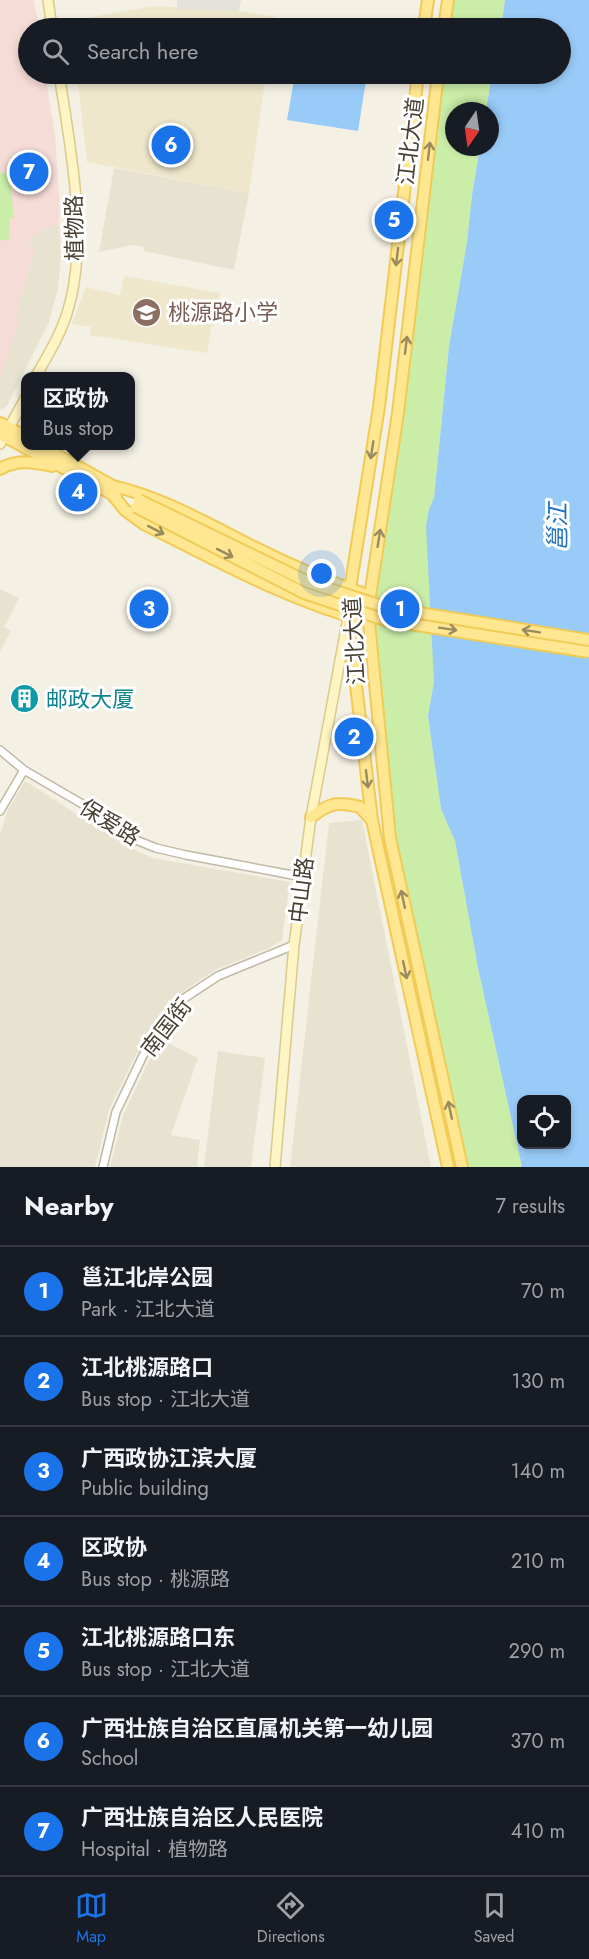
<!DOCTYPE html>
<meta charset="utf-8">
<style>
:root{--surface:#171b24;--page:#20242c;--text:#f1f3f6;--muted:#9ea1a6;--line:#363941;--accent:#1a73e8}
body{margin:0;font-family:Jost,"Noto Sans SC",sans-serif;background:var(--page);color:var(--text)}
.controls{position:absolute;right:18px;bottom:18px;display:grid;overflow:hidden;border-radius:12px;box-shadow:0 3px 9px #0003}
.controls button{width:54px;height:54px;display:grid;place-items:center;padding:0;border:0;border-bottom:2px solid var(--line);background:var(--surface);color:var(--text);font:30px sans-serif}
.compass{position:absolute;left:445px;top:102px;width:54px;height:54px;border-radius:50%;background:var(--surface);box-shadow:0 3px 9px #0003;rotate:193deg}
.you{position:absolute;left:322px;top:574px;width:21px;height:21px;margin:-15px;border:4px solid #fff;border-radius:50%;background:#1a73e8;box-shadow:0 0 0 9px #1a73e833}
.badge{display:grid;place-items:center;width:39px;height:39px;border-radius:50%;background:var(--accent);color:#fff;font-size:20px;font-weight:700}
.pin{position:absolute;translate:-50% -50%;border:3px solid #fff;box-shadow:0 2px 6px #0006}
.popup{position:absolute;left:21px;top:372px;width:114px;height:78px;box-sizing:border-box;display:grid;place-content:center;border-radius:12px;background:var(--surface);filter:drop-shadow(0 2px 4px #0005);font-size:20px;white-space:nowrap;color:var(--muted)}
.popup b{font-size:22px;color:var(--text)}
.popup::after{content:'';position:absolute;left:50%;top:100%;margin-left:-12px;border:12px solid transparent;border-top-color:var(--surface)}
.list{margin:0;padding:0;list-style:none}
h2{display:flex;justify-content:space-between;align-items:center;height:78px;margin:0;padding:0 24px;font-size:26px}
h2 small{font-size:20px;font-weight:400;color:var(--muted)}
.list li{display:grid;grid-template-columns:39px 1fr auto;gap:18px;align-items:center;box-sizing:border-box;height:90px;padding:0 24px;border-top:2px solid var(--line)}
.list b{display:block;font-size:22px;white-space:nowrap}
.list p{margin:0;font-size:20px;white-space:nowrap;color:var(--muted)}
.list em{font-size:20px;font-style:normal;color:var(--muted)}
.icon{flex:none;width:33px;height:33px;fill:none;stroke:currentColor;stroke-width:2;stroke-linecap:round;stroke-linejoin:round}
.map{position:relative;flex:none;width:589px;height:1167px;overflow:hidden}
.search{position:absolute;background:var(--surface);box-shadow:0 3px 9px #0003;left:18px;right:18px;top:18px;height:66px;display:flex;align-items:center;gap:15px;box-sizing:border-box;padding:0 21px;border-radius:33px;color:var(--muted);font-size:22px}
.sheet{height:708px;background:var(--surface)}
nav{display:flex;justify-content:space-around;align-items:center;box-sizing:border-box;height:84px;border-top:2px solid var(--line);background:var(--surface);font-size:16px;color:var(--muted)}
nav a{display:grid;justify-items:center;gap:3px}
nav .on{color:var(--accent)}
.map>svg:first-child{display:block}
</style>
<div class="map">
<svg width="589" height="1167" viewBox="0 0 589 1167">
<rect width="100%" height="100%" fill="#f4f0e4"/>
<g fill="#e8e3d1">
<path d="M114,168L249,193L234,270L144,251V247L132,245L99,252Z"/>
<path d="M59,225L61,255L58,288L49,322L7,406L0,410V375L20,319L15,317L34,251L28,242L42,230Z"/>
<path d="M0,589L19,598L4,627L11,631L0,651Z"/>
<path d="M25,781L130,848L153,858L290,882L282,940L267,949L215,970L175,997L143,1040L109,1110L95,1167H0V835L7,812Z"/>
<path d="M362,820L431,1167H290L329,823Z"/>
<path d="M162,1040L198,1058L171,1135L200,1140L197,1167H110L123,1115L155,1048Z"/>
<path d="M218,1051L265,1058L251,1167H204Z"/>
</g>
<g fill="#efe7cc">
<path d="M154,6L239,11L275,17L273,28H73V20Z"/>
<path d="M77,74H266L249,193L87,162Z"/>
<path d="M124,276L220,293L214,327H211L207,353L90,335L91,327L72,324L86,287L120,295Z"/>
</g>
<path fill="#f6dcd6" d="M0,0H34L39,28H28V74H45L55,136L60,209L59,225L42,230L28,242L34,251L15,317L21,319L0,377Z"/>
<g fill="#caeda8">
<path d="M448,0H505L501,28H444Z"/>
<path d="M438,74H492L486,111H454V147H480L472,195L467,242L449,346L434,498L429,509L434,682L428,716L441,809L455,841L478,968L522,1167H462L390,838L369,622Z"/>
<path d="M9,172L14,217L9,218L10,239L0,241V173Z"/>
</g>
<path fill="#e4e1dd" d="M177,0H241L239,11L177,9Z"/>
<g fill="#99cbf8" fill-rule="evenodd">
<path d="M505,0H589V1167H522L478,968L455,841L441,809L428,716L434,682L426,526L429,509L434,498L449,346L467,242L472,195L480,147H490V111H486L492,74H560V28H501ZM522,1100H566V1144H522Z"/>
<path d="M295,74H367L358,131L287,120Z"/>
</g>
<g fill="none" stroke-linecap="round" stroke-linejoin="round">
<defs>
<g id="minor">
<path d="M0,750L24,770L84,805L136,840L156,848L186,855L303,877"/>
<path d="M0,811L24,770"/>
<path d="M103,1167L116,1112L149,1043L180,1001L218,976L294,945"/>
</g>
<g id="secondary">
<path d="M48,0L52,28"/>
<path d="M36,376C48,355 61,334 68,310C89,241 70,144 59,74"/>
<path d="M0,444L26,397"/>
<path d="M275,1167L294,945L311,817L347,623"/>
</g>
<g id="primary">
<path d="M424,28L428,0"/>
<path d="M444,28L448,0"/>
<path d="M418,74L379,407L350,589L348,617L372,820L448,1167"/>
<path d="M438,74L398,413L370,596L369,622L390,838L462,1167"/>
<path d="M0,423L26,437"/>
<path d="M0,434L116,496"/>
<path d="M41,446L113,486"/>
<path d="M0,469C16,459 35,462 52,466"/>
<path d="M113,486C160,497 201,520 244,542C285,563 326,581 370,596"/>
<path d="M111,493L125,510L144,524C218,561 289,601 369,622"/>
<path d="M311,817C330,803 337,801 360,807L372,820"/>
</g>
</defs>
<use href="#minor" stroke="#c0b9a5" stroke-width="10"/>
<use href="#secondary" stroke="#d9ca8e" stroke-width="12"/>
<use href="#primary" stroke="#f0cb55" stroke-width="14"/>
<use href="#minor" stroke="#fff" stroke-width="7"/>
<use href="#secondary" stroke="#fff4c3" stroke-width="9"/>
<use href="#primary" stroke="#ffe792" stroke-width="10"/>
<defs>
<g id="primary-bridge">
<path d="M139,500L308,582L388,608L589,640"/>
<path d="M136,507L304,593L385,620L589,652"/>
</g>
</defs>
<use href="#primary-bridge" stroke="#f0cb55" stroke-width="14" stroke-linecap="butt"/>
<use href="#primary-bridge" stroke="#ffe792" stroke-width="10"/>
</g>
<defs><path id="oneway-shaft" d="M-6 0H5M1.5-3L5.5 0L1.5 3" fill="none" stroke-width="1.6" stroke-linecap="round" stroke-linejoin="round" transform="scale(1.5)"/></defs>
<g stroke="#9a8b5e">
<use href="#oneway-shaft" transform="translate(429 151) rotate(-83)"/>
<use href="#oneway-shaft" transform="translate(397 257) rotate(97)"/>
<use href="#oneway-shaft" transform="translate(406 345) rotate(-83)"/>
<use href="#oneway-shaft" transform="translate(372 450) rotate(99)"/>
<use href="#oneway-shaft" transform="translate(156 530) rotate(27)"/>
<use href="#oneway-shaft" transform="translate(379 538) rotate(-81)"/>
<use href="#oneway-shaft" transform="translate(225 553) rotate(27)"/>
<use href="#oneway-shaft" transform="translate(448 629) rotate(9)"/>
<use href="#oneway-shaft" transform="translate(531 631) rotate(-171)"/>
<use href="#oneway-shaft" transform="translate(367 779) rotate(83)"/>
<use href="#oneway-shaft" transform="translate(403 899) rotate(-102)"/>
<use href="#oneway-shaft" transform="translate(405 970) rotate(78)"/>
<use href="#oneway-shaft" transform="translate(450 1110) rotate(-102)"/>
</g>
<defs>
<symbol id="school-disc" viewBox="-11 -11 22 22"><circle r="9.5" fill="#8d6e63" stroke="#fff"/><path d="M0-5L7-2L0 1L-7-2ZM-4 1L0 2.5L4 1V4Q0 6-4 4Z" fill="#fff"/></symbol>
<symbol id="building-disc" viewBox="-11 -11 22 22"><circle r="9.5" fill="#0f9aa8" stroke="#fff"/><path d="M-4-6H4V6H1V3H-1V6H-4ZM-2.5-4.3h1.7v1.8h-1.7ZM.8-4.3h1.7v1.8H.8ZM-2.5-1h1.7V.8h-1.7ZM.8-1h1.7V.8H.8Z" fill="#fff"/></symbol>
</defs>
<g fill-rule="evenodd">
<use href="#school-disc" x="130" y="296" width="33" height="33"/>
<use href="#building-disc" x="8" y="682" width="33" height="33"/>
</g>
<g text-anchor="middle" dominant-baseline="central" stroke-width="6" stroke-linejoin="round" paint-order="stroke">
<g font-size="22" fill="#474033" stroke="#fff">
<text transform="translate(410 141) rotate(-83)">江北大道</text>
<text transform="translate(74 228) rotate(-91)">植物路</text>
<text transform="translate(354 641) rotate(-93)">江北大道</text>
<text transform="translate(110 822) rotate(32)">保爱路</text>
<text transform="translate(301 890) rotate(-83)">中山路</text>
<text transform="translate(166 1027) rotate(-52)">南国街</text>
</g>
<g font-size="22" fill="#785e54" stroke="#fff" text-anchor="start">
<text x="168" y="312">桃源路小学</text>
</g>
<g font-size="22" fill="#0d838f" stroke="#fff" text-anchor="start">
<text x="46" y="699">邮政大厦</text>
</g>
<g font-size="24" font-style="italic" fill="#2172be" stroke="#fff">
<text transform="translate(557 527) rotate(-90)">邕江</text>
</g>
</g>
</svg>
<div class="controls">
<button><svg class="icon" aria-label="locate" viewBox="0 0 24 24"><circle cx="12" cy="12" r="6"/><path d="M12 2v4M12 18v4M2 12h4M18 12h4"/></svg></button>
</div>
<svg class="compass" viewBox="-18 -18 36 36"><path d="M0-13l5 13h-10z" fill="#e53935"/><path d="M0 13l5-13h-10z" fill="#9ea1a6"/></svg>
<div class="you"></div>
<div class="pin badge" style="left:400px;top:609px">1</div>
<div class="pin badge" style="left:354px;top:737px">2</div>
<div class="pin badge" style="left:149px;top:609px">3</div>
<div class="pin badge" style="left:78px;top:492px">4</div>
<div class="popup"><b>区政协</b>Bus stop</div>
<div class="pin badge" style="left:394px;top:220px">5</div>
<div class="pin badge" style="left:171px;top:145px">6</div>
<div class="pin badge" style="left:29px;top:172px">7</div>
<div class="search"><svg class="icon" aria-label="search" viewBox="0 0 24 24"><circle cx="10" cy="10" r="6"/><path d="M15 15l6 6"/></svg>Search here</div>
</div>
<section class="sheet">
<h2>Nearby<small>7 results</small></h2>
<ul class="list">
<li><span class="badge">1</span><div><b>邕江北岸公园</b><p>Park · 江北大道</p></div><em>70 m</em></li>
<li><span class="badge">2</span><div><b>江北桃源路口</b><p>Bus stop · 江北大道</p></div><em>130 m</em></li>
<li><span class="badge">3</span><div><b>广西政协江滨大厦</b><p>Public building</p></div><em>140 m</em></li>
<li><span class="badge">4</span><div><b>区政协</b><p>Bus stop · 桃源路</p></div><em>210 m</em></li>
<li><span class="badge">5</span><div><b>江北桃源路口东</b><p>Bus stop · 江北大道</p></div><em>290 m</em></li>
<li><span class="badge">6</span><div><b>广西壮族自治区直属机关第一幼儿园</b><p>School</p></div><em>370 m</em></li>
<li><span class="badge">7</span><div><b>广西壮族自治区人民医院</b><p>Hospital · 植物路</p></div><em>410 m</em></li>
</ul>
</section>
<nav>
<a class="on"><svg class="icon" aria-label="map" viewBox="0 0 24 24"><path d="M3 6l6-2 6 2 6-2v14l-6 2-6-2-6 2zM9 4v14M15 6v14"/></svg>Map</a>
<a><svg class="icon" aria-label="directions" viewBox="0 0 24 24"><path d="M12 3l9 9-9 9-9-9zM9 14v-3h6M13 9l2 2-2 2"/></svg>Directions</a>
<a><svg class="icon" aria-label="saved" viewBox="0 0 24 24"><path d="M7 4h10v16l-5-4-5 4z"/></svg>Saved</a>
</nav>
